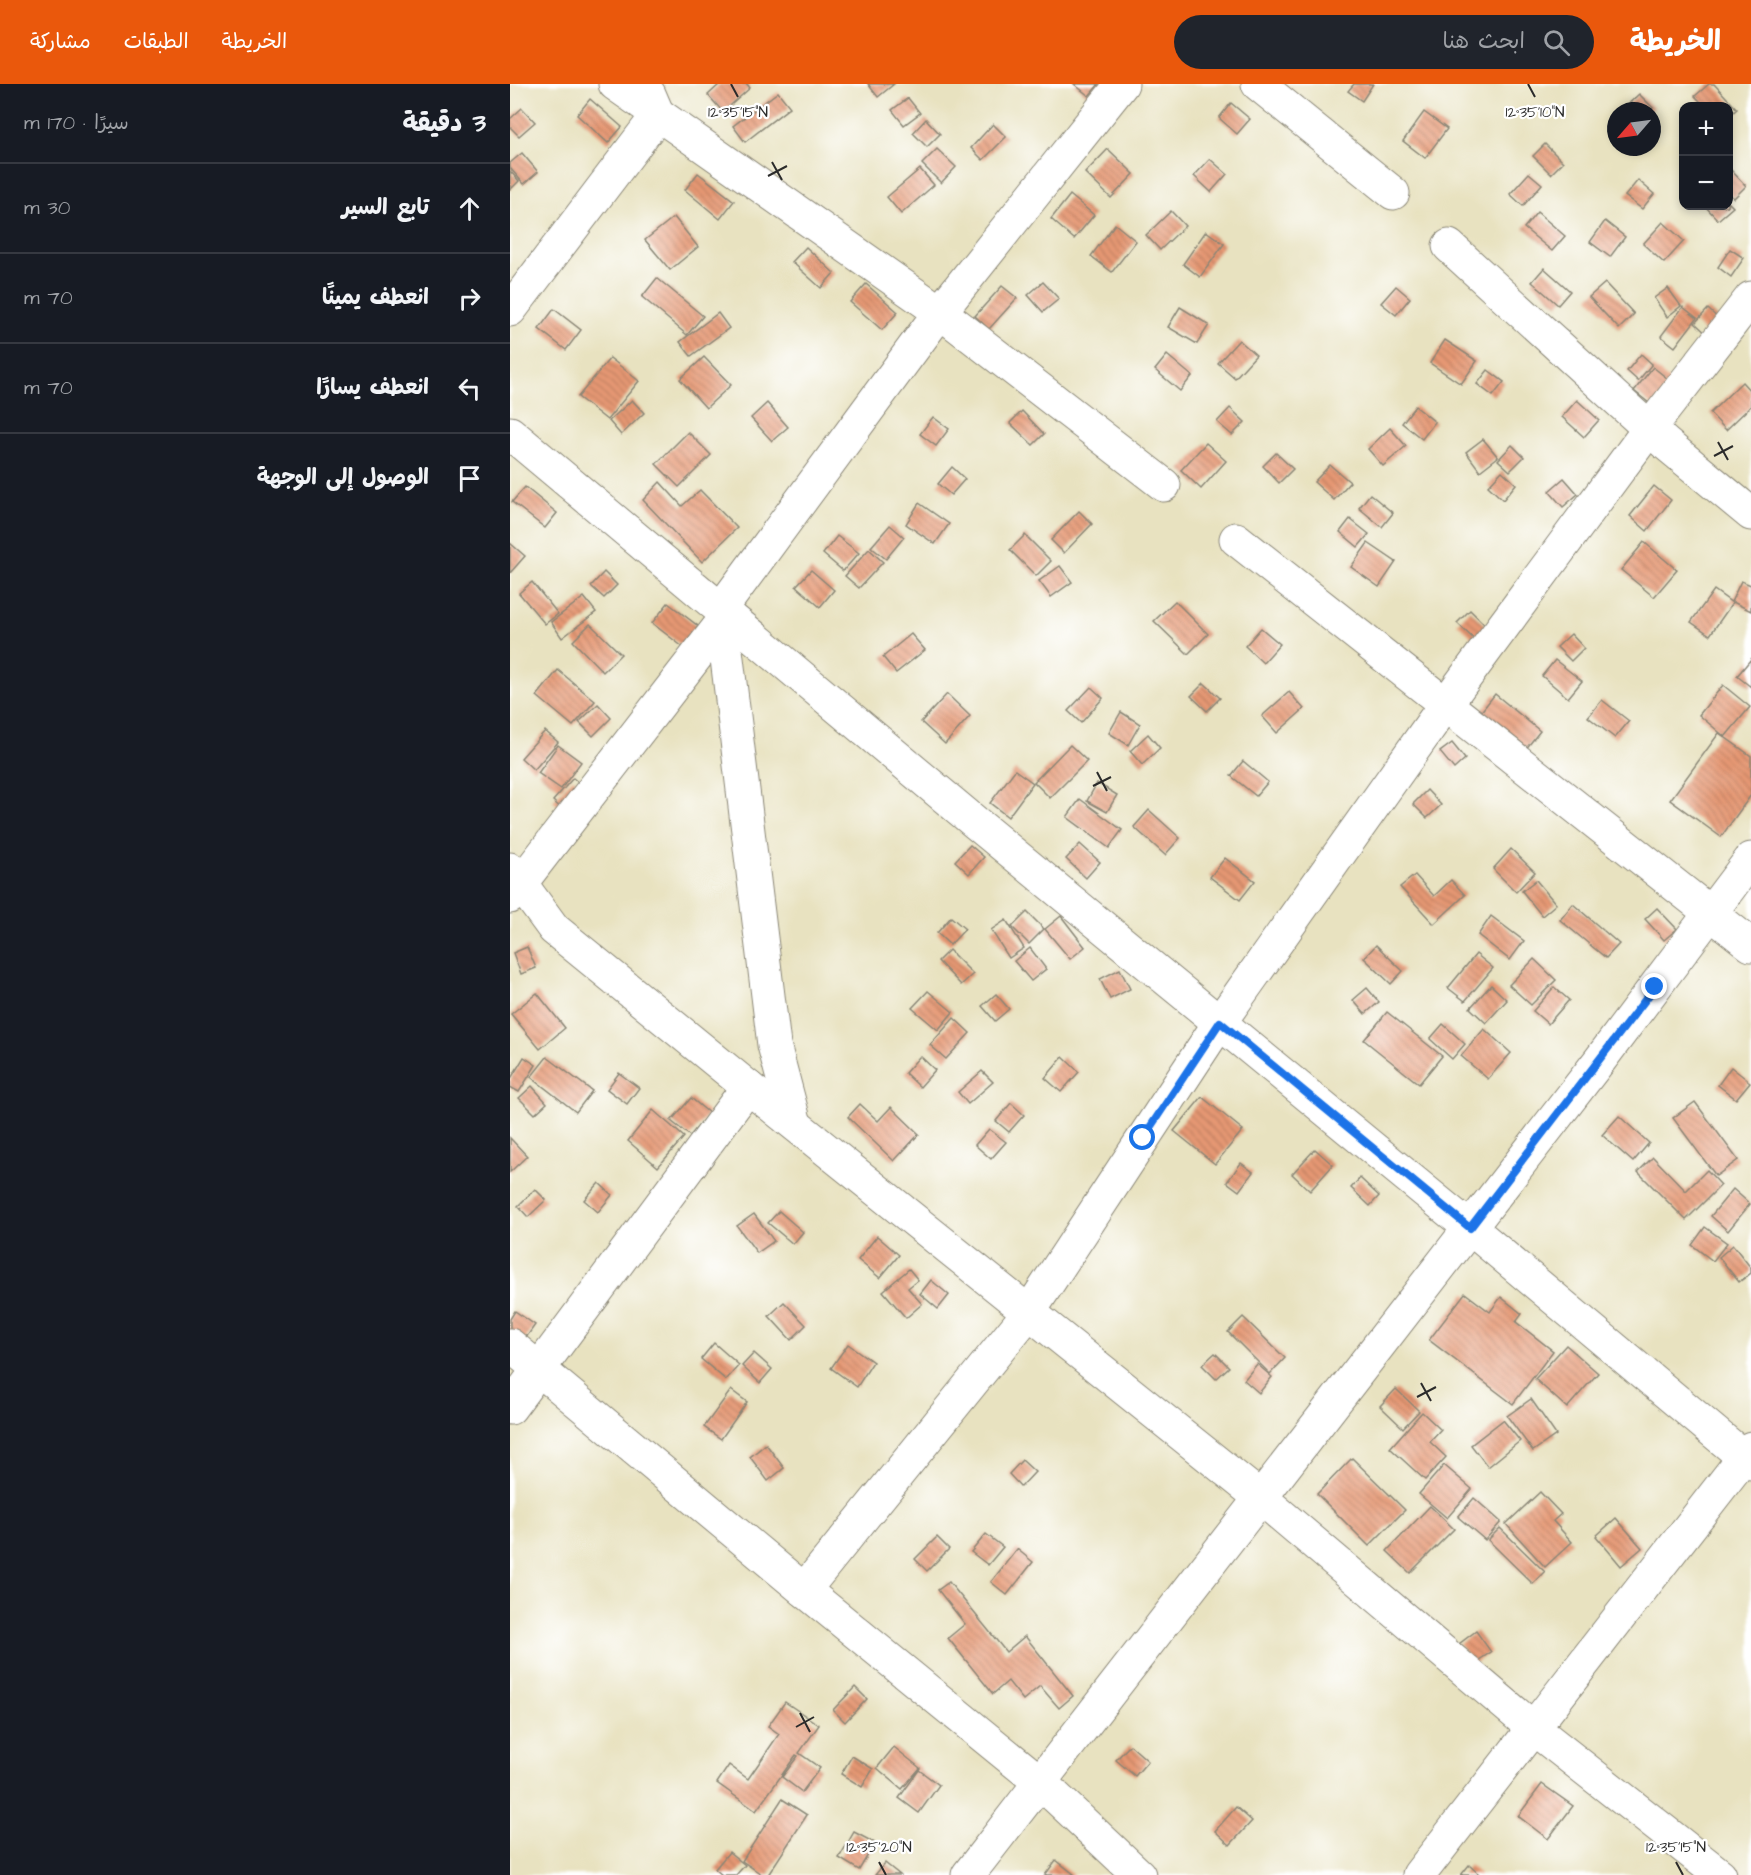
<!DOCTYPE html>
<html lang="ar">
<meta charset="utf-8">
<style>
:root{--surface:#171b24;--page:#20242c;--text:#f1f3f6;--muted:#9ea1a6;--line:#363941;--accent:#ea580c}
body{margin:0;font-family:"Architects Daughter","Playpen Sans Arabic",sans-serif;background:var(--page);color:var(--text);direction:rtl}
.controls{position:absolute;right:18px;top:18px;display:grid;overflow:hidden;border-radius:12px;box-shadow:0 3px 9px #0003}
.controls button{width:54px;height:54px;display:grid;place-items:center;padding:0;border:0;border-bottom:2px solid var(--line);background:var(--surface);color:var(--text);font:30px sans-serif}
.compass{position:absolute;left:1097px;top:18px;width:54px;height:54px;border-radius:50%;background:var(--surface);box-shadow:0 3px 9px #0003;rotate:242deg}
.stop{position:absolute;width:18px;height:18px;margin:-14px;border:4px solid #1a73e8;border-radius:50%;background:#fff}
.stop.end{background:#1a73e8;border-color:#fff;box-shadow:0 2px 6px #0008}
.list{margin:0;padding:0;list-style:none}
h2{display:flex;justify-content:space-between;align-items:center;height:78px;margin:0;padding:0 24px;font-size:26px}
h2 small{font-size:20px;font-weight:400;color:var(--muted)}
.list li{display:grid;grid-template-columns:39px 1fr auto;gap:18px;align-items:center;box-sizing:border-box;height:90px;padding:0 24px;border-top:2px solid var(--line)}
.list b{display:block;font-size:22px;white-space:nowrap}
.list em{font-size:20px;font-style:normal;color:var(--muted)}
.icon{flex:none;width:33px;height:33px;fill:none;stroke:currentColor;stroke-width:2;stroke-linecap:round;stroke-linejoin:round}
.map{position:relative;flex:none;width:1241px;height:1791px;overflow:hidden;direction:ltr}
header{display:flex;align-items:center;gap:36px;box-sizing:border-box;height:84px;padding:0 30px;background:var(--accent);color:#fff}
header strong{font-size:28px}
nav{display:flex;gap:33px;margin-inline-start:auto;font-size:21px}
.search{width:420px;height:54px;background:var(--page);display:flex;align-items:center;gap:15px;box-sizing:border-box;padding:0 21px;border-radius:33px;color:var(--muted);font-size:22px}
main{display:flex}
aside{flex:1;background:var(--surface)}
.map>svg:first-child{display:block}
</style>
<header>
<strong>الخريطة</strong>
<div class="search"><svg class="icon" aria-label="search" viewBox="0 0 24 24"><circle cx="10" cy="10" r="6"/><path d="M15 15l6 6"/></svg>ابحث هنا</div>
<nav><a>الخريطة</a><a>الطبقات</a><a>مشاركة</a></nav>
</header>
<main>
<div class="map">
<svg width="1241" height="1791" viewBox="0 0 1241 1791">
<defs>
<pattern id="building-back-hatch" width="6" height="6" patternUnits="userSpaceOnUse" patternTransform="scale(1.5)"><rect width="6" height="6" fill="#e69873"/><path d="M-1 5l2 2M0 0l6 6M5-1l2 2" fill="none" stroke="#bb7c5f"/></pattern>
</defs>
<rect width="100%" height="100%" fill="#fff"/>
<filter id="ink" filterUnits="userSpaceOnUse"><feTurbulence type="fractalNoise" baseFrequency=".0167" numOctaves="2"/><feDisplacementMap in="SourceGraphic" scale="12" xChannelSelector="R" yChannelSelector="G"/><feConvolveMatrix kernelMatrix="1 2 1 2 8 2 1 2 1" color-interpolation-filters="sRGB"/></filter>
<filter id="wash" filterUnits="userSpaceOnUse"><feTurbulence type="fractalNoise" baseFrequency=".008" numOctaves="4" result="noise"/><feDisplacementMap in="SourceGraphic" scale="24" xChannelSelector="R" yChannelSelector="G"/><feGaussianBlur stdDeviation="1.35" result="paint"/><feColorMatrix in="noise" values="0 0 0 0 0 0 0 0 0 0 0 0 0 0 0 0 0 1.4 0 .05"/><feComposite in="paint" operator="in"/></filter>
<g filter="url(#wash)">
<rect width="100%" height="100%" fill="#e8e2c0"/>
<g id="blocks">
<g fill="url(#building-back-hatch)">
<path d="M210,0H237L240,4L213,28L198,11Z"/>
<path d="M358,0H384L368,13Z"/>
<path d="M564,0H589L579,12Z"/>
<path d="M844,0H863L852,17L838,7Z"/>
<path d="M1199,0H1204L1227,25L1218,33V22H1195L1185,12Z"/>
<path d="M268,8L280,23L235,58L223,42Z"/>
<path d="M1129,10L1143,24L1140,27H1116L1113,25Z"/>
<path d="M398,14L410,29L394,41L382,26Z"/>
<path d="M80,15L112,43L98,59L67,31Z"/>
<path d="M721,19L740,35L727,50L709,34Z"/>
<path d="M12,24L25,38L9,52L0,43V35Z"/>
<path d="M914,28L937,45L915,74L893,57Z"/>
<path d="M416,35L430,50L417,63L403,49Z"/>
<path d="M483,40L496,53L473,76L461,64Z"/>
<path d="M1035,60L1053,78L1041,90L1023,72Z"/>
<path d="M427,65L446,83L431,99L412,80Z"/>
<path d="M598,65L624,90L601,114L575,89Z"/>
<path d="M12,69L28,88L14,100L0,84V79Z"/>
<path d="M700,75L717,90L701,108L684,92Z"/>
<path d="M410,85L424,101L391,130L377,113Z"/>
<path d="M1221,86L1236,102L1224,114L1218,109V88Z"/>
<path d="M0,87L9,97L0,106Z"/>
<path d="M188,89L224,117L210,135L175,106Z"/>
<path d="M1019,89L1032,100L1013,122L1000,110Z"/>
<path d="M1128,96L1144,110L1132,125L1115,112Z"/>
<path d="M560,111L584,131L564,155L541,135Z"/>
<path d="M1218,118L1223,123L1208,136L1195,122H1218Z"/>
<path d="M661,127L675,142L650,166L636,151Z"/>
<path d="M1027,128L1055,152L1042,167L1014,144Z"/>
<path d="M164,133L188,163L160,186L135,156Z"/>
<path d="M1095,137L1115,153L1100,173L1080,158Z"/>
<path d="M1153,138L1174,157L1154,179L1133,160Z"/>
<path d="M605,140L626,157L602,188L581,172Z"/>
<path d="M696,147L714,160L690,193L673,180Z"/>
<path d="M296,163L324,189L311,204L282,178Z"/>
<path d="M1220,165L1234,174L1221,193L1208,183Z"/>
<path d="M1034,184L1060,207L1048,221L1022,198Z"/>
<path d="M147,194L193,232L177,251L132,213Z"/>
<path d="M533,198L549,215L533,228L518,211Z"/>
<path d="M1095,199L1124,230L1109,245L1079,213Z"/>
<path d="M356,200L388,228L372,246L340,218Z"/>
<path d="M492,202L507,214L479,245L465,232Z"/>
<path d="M886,202L900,214L886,231L871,219Z"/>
<path d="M1158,204L1171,222L1157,233L1144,214Z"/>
<path d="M670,223L699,241L687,260L658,243Z"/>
<path d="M1173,223L1187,234L1165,263L1151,252Z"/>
<path d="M44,225L71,246L56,266L29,245Z"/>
<path d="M1198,225L1214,240L1201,254L1185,239Z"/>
<path d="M208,229L219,244L181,272L170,258Z"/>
<path d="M729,256L746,271L725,294L708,279Z"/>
<path d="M935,256L967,277L951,300L920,279Z"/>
<path d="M1131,270L1142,280L1128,297L1117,287Z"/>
<path d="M657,271L682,292L670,307L645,286Z"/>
<path d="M194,273L221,301L196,324L170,295Z"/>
<path d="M100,274L129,297L97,336L68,313Z"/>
<path d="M1143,283L1163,299L1144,323L1124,307Z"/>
<path d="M978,286L994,298L983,312L967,300Z"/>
<path d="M1232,298L1241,308V322L1216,346L1200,329Z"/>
<path d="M122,316L134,329L111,351L99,337Z"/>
<path d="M1067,316L1089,336L1074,353L1052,333Z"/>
<path d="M257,319L278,343L262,357L241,334Z"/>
<path d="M905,322L925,338L912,355L892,339Z"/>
<path d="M720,324L735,338L722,351L707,338Z"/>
<path d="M512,327L534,350L523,361L500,339Z"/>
<path d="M423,333L439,345L426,362L410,350Z"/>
<path d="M880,344L896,362L873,382L858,365Z"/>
<path d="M178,348L201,371L169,403L146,380Z"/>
<path d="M973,355L988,373L970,387L956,368Z"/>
<path d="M696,359L716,377L691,405L671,386Z"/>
<path d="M1002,361L1014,373L1000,387L988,376Z"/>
<path d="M766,369L783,385L769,399L753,382Z"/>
<path d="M820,381L840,398L824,416L804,398Z"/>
<path d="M442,383L455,395L441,411L428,400Z"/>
<path d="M992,387L1006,400L993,416L978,402Z"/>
<path d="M1054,394L1068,410L1053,423L1039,407Z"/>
<path d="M150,398L172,422L190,406L227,444L192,478L133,416Z"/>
<path d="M1144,402L1161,416L1137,447L1120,432Z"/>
<path d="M15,403L47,429L35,444L2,418Z"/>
<path d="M860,410L883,429L872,443L849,424Z"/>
<path d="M409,419L439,440L425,460L396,440Z"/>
<path d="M569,427L582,440L554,469L541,456Z"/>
<path d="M840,435L859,450L848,463L830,448Z"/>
<path d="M380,441L394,453L376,475L361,463Z"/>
<path d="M515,451L541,477L526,492L500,466Z"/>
<path d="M327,452L349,469L333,487L313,470Z"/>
<path d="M1134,458L1167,486L1144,513L1111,486Z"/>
<path d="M0,459L15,472L0,489Z"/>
<path d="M858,459L886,478L869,503L841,483Z"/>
<path d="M359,465L373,478L349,504L335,492Z"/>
<path d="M550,482L562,498L541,513L529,497Z"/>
<path d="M301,486L324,506L310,523L286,502Z"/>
<path d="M94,488L107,501L94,514L81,502Z"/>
<path d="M1231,497L1241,501V527L1223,518L1200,551L1181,538L1204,506L1221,518Z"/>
<path d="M22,498L48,530L35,540L9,509Z"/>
<path d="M74,513L86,528L52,554L41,538Z"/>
<path d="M665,517L698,550L678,570L644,537Z"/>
<path d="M158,519L188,542L173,563L142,539Z"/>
<path d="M960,526L980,546L967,558L947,539Z"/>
<path d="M80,540L111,570L93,588L63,557Z"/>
<path d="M751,544L770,560L753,579L735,562Z"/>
<path d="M401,550L415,566L386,589L373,573Z"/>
<path d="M1061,550L1074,564L1061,577L1047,563Z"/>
<path d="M1241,575V603L1227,592Z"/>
<path d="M1045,576L1072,597L1058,614L1032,592Z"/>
<path d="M48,586L85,617L63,642L27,612Z"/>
<path d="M694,599L710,614L697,627L681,612Z"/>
<path d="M1213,601L1240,623L1215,653L1189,631Z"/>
<path d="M581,603L593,614L571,639L558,627Z"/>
<path d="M779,608L794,625L767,649L752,632Z"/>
<path d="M437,610L460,632L435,660L411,638Z"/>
<path d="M985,610L1030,647L1015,666L970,629Z"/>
<path d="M1092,616L1119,637L1105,654L1078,633Z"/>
<path d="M88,620L101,634L83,652L69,638Z"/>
<path d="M611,628L630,640L618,661L599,649Z"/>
<path d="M35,647L48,658L24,686L11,674Z"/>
<path d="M1209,649L1241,672V711L1211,753L1160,716Z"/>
<path d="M638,650L650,664L632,681L620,667Z"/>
<path d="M942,659L955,675L944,685L930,668Z"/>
<path d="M48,661L71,678L51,705L28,689Z"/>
<path d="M560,661L577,677L540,714L524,698Z"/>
<path d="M733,677L758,698L746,712L721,692Z"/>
<path d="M505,686L523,699L498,733L480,719Z"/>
<path d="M63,694L75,704L55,728L43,717Z"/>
<path d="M587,699L607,711L597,728L577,717Z"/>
<path d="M917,706L931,721L917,734L903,720Z"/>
<path d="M570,715L612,746L599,764L557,733Z"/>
<path d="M639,726L670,754L655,771L624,743Z"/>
<path d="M570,760L590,778L576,794L556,775Z"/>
<path d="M460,761L474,773L459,790L445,777Z"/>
<path d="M1001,765L1025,788L1006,808L983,785Z"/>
<path d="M715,774L745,797L730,816L700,793Z"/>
<path d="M905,791L924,812L941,796L955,811L924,840L890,803Z"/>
<path d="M1026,796L1046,820L1032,832L1012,807Z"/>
<path d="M1063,820L1109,860L1096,874L1050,836Z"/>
<path d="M1147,824L1167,845L1154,856L1135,835Z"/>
<path d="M517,828L534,845L519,860L502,843Z"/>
<path d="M551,832L575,863L560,875L535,845Z"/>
<path d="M981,832L1014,857L1000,876L968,851Z"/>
<path d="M441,833L455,845L440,861L427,849Z"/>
<path d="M496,836L514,864L499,874L481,846Z"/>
<path d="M866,861L893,887L881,900L854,874Z"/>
<path d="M17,863L26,884L11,890L3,869Z"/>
<path d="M520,864L536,885L521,897L504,877Z"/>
<path d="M439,866L463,890L451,901L428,877Z"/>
<path d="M966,870L983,884L955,917L938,904Z"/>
<path d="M1024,875L1046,896L1021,921L999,901Z"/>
<path d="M610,885L620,905L600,915L590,895Z"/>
<path d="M981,901L997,916L976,939L960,924Z"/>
<path d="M1044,903L1059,916L1038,940L1023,927Z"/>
<path d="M857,904L869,918L855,930L843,916Z"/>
<path d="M418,907L443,928L428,946L402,924Z"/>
<path d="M27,909L55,944L30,965L1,930Z"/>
<path d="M486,910L499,925L485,937L472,922Z"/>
<path d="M877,928L932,972L909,1000L854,956Z"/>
<path d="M444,934L460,949L436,975L420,961Z"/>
<path d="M933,940L955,960L942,975L920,955Z"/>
<path d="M974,945L1001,969L978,995L951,972Z"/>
<path d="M410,972L425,986L410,1003L395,989Z"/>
<path d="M14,973L26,981L9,1008L0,1003V996Z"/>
<path d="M37,973L82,1007L66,1028L21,993Z"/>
<path d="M553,973L569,988L551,1008L535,994Z"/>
<path d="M1221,983L1240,998L1226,1015L1208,1001Z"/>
<path d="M472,987L483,998L458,1020L448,1008Z"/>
<path d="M109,989L129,1004L117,1020L97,1005Z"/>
<path d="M22,1002L37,1019L25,1030L9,1014Z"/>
<path d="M692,1013L733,1046L705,1080L664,1047Z"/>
<path d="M181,1014L199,1029L180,1052L161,1037Z"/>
<path d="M1185,1018L1228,1076L1206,1092L1163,1034Z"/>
<path d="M501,1019L514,1031L499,1048L486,1037Z"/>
<path d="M350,1020L368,1037L381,1023L409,1050L384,1077L338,1033Z"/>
<path d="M143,1026L174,1053L148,1083L118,1057Z"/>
<path d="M1109,1032L1139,1059L1123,1078L1092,1051Z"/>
<path d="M479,1045L496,1058L481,1075L465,1061Z"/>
<path d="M0,1054L17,1072L0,1088Z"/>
<path d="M805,1065L823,1081L800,1107L782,1090Z"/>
<path d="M1143,1073L1176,1107L1197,1086L1211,1101L1176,1136L1128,1088Z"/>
<path d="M731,1079L743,1088L729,1107L717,1098Z"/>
<path d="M850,1094L869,1112L860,1122L841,1104Z"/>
<path d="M89,1099L102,1111L88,1128L74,1116Z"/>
<path d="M25,1105L36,1116L18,1133L8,1122Z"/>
<path d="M1223,1105L1240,1120L1218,1147L1201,1132Z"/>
<path d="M269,1127L293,1148L283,1160L258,1139Z"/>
<path d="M244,1130L264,1157L247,1169L227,1142Z"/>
<path d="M1195,1143L1217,1159L1203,1177L1182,1161Z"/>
<path d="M367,1152L389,1171L370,1194L348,1176Z"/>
<path d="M1223,1161L1241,1184V1189L1229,1198L1209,1173Z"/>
<path d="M399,1185L408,1196L398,1204L412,1220L396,1234L373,1207Z"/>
<path d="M421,1196L439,1211L428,1225L410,1210Z"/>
<path d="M955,1209L980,1228L991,1213L1012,1230L1006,1238L1043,1267L1003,1320L919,1256Z"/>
<path d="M274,1218L296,1241L281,1256L259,1232Z"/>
<path d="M5,1227L25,1241L13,1258L0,1249V1235Z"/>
<path d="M733,1233L775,1274L760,1290L718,1248Z"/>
<path d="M204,1259L229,1281L216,1296L191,1275Z"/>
<path d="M338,1260L363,1278L347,1303L321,1284Z"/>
<path d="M1056,1261L1088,1289L1057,1324L1025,1295Z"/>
<path d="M244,1269L262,1285L250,1299L232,1282Z"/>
<path d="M705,1269L719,1283L706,1295L692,1281Z"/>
<path d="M747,1280L762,1293L749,1309L734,1296Z"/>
<path d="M886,1305L909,1327L893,1344L870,1322Z"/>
<path d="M221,1306L237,1318L211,1355L194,1343Z"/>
<path d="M1021,1315L1046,1351L1023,1367L997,1332Z"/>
<path d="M912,1328L931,1346L920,1358L936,1373L915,1396L880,1364Z"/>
<path d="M993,1336L1010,1357L978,1383L961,1361Z"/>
<path d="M256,1360L274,1384L258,1397L240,1373Z"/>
<path d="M842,1374L895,1426L859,1462L807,1410Z"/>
<path d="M512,1376L525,1388L511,1403L499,1390Z"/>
<path d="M934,1381L962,1405L937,1434L909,1410Z"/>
<path d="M1030,1408L1051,1430L1043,1437L1062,1458L1035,1483L996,1440Z"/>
<path d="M964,1414L991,1438L975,1456L948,1433Z"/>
<path d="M920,1422L944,1445L900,1489L877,1467Z"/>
<path d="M1106,1434L1132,1464L1111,1482L1086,1452Z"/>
<path d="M990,1444L1035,1488L1023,1500L978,1456Z"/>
<path d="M476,1450L493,1463L478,1481L461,1468Z"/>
<path d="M427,1453L439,1465L417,1487L405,1475Z"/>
<path d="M507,1465L523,1478L497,1511L481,1498Z"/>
<path d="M439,1498L496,1568L515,1552L563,1612L549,1624L530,1602L513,1616L498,1597L483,1610L438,1554L455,1540L428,1506Z"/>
<path d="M966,1547L981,1568L963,1580L949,1560Z"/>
<path d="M345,1603L357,1615L335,1638L323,1626Z"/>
<path d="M275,1618L309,1641L289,1669L310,1684L292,1708L272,1693L288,1672L286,1671L246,1727L207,1699L219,1681L238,1695L269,1650L258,1642Z"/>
<path d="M620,1661L638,1677L625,1692L606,1676Z"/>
<path d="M384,1663L410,1684L392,1705L367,1684Z"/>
<path d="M342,1672L363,1685L352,1703L331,1690Z"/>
<path d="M409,1686L429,1701L409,1729L389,1714Z"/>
<path d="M1032,1700L1063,1722L1038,1755L1008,1732Z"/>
<path d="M272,1715L297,1731L258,1791H253L232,1777Z"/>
<path d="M726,1723L742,1737L720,1761L705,1747Z"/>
<path d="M344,1748L365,1759L349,1786L329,1774Z"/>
<path d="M219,1768L235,1781L226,1791H212L205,1785Z"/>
<path d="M546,1776L565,1791H535Z"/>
<path d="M375,1779L390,1791H365Z"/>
<path d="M959,1781L970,1791H951Z"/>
</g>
</g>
</g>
<g filter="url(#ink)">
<use href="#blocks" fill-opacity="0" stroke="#8a8676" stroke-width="1.5"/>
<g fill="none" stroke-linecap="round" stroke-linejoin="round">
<defs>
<g id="street">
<path d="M105,0L430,228L654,401"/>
<path d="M748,0L883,109"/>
<path d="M939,162L1155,359L1241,430"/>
<path d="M0,226L148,31L139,10"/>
<path d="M726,455L1241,861"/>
<path d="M0,785L44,845L238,1003L751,1414L1023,1644L1210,1791"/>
<path d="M0,813L212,539"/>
<path d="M285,1040L264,961L211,525L430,228L612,0"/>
<path d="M0,1261L294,1506L531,1699L629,1791"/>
<path d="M0,1324L238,1003"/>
<path d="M294,1506L519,1228L710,938L935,621L1139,345L1241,214"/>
<path d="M458,1791L1090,976L1241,775"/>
<path d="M909,1791L1241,1364"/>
</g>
<path id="secondary" d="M0,349L466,739L960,1144L1241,1379"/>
</defs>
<use href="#street" stroke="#8a8676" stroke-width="35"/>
<use href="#secondary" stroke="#8a8676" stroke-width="35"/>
<use href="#street" stroke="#fff" stroke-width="33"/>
<use href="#secondary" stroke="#fff" stroke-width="33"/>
</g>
</g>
<g fill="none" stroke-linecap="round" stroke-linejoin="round" filter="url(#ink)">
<path stroke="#1a73e8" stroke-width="8" d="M633,1054L710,938L960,1144L1145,903"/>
</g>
<path fill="none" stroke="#2b2b2b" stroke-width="2" d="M221,0L228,13M1018,0L1025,13M262,78L272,96M258,92L277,82M1208,358L1218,376M1204,372L1223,362M587,688L597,707M583,702L601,693M911,1299L921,1317M907,1313L926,1303M290,1629L300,1648M286,1643L304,1633M369,1778L376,1791M1166,1778L1173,1791"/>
<g font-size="15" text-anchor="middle" fill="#2b2b2b" stroke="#fff" stroke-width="4.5" stroke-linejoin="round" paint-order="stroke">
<text x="228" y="33">12°35'15"N</text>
<text x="1025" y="33">12°35'10"N</text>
<text x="369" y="1768">12°35'20"N</text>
<text x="1166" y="1768">12°35'15"N</text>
</g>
</svg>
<div class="controls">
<button>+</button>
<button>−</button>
</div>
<svg class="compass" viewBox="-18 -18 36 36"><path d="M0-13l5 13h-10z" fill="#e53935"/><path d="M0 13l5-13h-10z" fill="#9ea1a6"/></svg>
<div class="stop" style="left:633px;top:1054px"></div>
<div class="stop end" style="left:1145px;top:903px"></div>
</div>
<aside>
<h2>3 دقيقة<small>سيرًا · 170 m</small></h2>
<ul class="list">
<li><svg class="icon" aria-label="ahead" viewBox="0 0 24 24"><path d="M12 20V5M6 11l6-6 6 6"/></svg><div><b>تابع السير</b></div><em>30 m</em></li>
<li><svg class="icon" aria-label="right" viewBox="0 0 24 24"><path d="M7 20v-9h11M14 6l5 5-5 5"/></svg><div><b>انعطف يمينًا</b></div><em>70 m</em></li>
<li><svg class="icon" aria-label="left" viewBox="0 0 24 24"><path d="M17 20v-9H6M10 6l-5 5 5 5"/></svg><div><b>انعطف يسارًا</b></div><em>70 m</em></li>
<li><svg class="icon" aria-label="arrive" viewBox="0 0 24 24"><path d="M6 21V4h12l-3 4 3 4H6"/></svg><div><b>الوصول إلى الوجهة</b></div></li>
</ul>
</aside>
</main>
